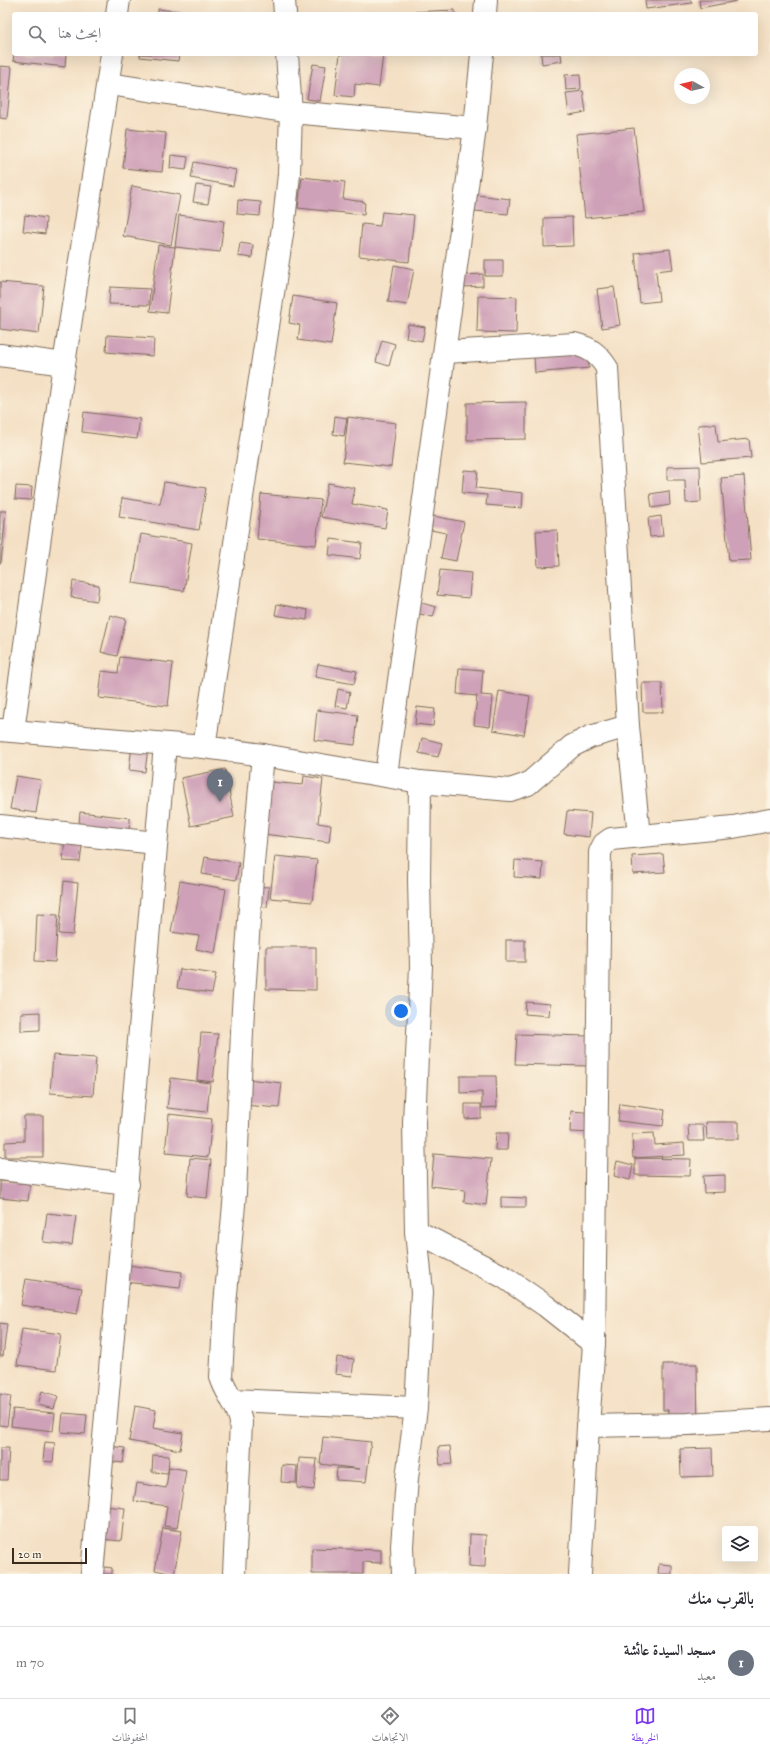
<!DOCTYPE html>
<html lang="ar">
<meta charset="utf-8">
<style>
:root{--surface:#fff;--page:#f7f7f7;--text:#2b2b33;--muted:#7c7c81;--line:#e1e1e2;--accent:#7c3aed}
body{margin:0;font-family:"IM FELL Great Primer",Amiri,serif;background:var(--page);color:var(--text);direction:rtl}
.controls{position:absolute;right:12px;bottom:12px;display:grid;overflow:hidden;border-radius:4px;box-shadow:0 4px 16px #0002}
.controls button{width:36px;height:36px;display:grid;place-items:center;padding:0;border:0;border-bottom:1px solid var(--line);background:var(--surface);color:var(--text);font:20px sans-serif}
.compass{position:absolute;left:674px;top:68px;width:36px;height:36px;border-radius:50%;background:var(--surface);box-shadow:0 4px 16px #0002;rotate:278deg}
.scale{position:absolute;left:12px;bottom:10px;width:75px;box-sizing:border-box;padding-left:4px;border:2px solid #3b2a1e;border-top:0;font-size:11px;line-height:14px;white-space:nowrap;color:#3b2a1e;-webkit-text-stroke:3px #fcf5e5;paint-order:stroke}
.you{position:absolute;left:401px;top:1011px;width:14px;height:14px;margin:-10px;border:3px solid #fff;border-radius:50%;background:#1a73e8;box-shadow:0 0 0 6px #1a73e833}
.badge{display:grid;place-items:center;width:26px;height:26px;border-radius:50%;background:var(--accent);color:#fff;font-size:13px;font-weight:700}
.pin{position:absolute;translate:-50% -33px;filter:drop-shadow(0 1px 2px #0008)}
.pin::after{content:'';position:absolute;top:21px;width:14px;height:12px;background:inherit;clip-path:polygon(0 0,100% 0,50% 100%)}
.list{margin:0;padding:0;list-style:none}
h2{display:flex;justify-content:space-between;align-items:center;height:52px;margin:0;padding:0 16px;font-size:17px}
h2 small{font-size:13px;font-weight:400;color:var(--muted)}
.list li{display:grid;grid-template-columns:26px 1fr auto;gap:12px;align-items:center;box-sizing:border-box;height:72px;padding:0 16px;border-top:1px solid var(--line)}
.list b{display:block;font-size:15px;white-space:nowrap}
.list p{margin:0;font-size:13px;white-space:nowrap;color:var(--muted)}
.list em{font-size:13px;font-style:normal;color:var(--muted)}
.icon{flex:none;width:22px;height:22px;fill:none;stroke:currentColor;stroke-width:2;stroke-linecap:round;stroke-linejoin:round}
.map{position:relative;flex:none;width:770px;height:1574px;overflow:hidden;direction:ltr}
.search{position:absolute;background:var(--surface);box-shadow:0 4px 16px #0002;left:12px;right:12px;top:12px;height:44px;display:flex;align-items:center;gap:10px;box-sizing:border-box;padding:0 14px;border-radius:4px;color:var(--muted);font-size:15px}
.sheet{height:124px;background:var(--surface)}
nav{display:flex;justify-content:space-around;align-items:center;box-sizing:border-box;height:56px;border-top:1px solid var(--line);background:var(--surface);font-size:11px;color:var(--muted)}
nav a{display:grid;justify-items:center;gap:2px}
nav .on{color:var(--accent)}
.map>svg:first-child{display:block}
</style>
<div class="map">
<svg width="770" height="1574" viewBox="0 0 770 1574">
<rect width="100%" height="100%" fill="#fcf5e5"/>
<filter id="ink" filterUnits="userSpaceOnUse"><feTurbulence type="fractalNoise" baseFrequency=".025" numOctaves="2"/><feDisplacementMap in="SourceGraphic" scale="8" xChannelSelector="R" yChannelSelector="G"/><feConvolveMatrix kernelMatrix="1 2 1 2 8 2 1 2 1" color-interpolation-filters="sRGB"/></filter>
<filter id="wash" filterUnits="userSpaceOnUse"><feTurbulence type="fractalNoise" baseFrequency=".012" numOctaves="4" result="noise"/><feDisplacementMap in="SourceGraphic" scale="16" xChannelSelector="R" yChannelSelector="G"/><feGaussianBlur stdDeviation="0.9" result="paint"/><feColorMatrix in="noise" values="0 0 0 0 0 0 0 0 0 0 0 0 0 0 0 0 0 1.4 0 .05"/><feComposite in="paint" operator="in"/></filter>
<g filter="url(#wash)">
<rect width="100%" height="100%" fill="#f4e0c4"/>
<g id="blocks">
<g fill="#cfa1b8">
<path d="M645,0H691L692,3L646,9Z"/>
<path d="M699,0H737V1L700,8Z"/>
<path d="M158,9L184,12V14H158Z"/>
<path d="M455,10V14H387V13Z"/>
<path d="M14,54H66L65,67L13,61Z"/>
<path d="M140,54H179L178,61L140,57Z"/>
<path d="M340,54H383L379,87L355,84L354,97L335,95Z"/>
<path d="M541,54H561L562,61L542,64Z"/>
<path d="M313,64L326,66L320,101L307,99Z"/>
<path d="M0,66L12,67L7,119L0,118Z"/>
<path d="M580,74L581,89L566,90L565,75Z"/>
<path d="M583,91L586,112L569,115L566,93Z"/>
<path d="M634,128L644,212L585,218L576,134Z"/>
<path d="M127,129L166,133L162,172L123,168Z"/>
<path d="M171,155L188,157L186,170L170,168Z"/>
<path d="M194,162L236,170L233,186L191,178Z"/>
<path d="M302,177L345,182L343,199L365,202L364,215L298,208Z"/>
<path d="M196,185L211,187L208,204L193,202Z"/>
<path d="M132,186L180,195L171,245L123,236Z"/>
<path d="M477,195L510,199L508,214L475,211Z"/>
<path d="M238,200L261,202L260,216L237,214Z"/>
<path d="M382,212L414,215L409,262L359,256L362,224L380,226Z"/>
<path d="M25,215L46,218L45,234L23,231Z"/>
<path d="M179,215L224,221L220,252L175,247Z"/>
<path d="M572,217L573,246L544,247V218Z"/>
<path d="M240,243L253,245L252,258L238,256Z"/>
<path d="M158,245L175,247L167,313L150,311Z"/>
<path d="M670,249L673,269L656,271L659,301L640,303L635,253Z"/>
<rect x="485" y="260" width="18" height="16"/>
<path d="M394,265L414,269L407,305L388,302Z"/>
<path d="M483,274V286L464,287V275Z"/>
<path d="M0,282L44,286L39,334L0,329Z"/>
<path d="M110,287L150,289L149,305L109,304Z"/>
<path d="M614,287L620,325L602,328L597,289Z"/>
<path d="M293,296L337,303L331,345L298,340L300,325L289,323Z"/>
<path d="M478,296L517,297L516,333L477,332Z"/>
<path d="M408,324L425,327L422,341L406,338Z"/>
<path d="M107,335L154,338L153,356L106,352Z"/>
<path d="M382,340L395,344L389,366L376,362Z"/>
<path d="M587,350L589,368L535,373L534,356Z"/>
<path d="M526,402V439L467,440V403Z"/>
<path d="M84,412L140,419L137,439L82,432Z"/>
<path d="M335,416L347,418L344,436L333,434Z"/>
<path d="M348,417L396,423L391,467L343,462Z"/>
<path d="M716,424L718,442L749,439L751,458L702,462L698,425Z"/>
<path d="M700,466L701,502L686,503L685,480H667V467Z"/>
<path d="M464,470L478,471L476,488L523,493L522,508L486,505L487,495L462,493Z"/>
<path d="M744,476L751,560L729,561L721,478Z"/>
<path d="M164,482L206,488L199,530L119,517L122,498L160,504Z"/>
<path d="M328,483L355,488L352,504L388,510L385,528L321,517Z"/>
<path d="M16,486L32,487L31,500L15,499Z"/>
<path d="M669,491L670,505L652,508L650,494Z"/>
<path d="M261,494L321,500L316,545L257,539Z"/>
<path d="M0,511H6L1,563H0Z"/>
<path d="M433,516L464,522L456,561L441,558L446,533L431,530Z"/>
<path d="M661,516L663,536L650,537L648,518Z"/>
<path d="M557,530L559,566L538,567L536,531Z"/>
<path d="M141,534L192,543L184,591L133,583Z"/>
<path d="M331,539L362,543L360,559L329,555Z"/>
<path d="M440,570L471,573L469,598L437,595Z"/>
<path d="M73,581L99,585L97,601L71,597Z"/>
<path d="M418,602L436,607L433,617L415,613Z"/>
<path d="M277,604L308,610L307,620L275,615Z"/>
<path d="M110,615L126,619L117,656L101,652Z"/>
<path d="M120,657L173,663L168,706L99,698L102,671L118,673Z"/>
<path d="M318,664L357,671L354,684L315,677Z"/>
<path d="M459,668L483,670L481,695L493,696L490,727L474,725L477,696L457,694Z"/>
<path d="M642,683H662L663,712H643Z"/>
<path d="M338,689L350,692L347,708L335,706Z"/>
<path d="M499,691L530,696L524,735L493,730Z"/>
<path d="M417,707L435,709L433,726L415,724Z"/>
<path d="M317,710L358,715L355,745L314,740Z"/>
<path d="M422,738L442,743L438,757L419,753Z"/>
<path d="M132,746L148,748L145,772L129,770Z"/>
<path d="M225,769L234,817L191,826L181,778Z"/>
<path d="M16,776L41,780L36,813L10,809Z"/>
<path d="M304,776L323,779L318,823L331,825L329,842L263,834L270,782L303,785Z"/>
<path d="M567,811L591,813L589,837L564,834Z"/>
<path d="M80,812L130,818L129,829L79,824Z"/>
<path d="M65,837L83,839L80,862L63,861Z"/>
<path d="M663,854L665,872L633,874L632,856Z"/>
<path d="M275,856L317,860L312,902L270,898Z"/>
<path d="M205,857L239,863L236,880L202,874Z"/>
<path d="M515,860L543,862L542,879L514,877Z"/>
<path d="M64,881L78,883L73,935L59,934Z"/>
<path d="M180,881L226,889L215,953L196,949L199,936L171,932Z"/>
<path d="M252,886L269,887L267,907L250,906Z"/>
<path d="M37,914L58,915L55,962L35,961Z"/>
<rect x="506" y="940" width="19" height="22"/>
<path d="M266,947H316V990L266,989Z"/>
<path d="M180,969L216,974L212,993L177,988Z"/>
<path d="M526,1002L550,1004L549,1016L525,1014Z"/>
<path d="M40,1012V1030L21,1031V1013Z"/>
<path d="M201,1033L218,1034L213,1082L197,1080Z"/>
<path d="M517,1034L588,1036L587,1066L515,1064Z"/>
<path d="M53,1055L96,1058L93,1096L50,1093Z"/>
<path d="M460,1076H496L497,1107L482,1108V1092L460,1093Z"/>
<path d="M171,1078L210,1083L207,1112L167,1108Z"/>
<path d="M247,1079L282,1083L279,1108L244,1105Z"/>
<path d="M465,1104H481V1118L465,1119Z"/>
<path d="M620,1104L665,1110L663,1126L618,1121Z"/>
<path d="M571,1111L595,1113L593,1133L570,1132Z"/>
<path d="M169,1114L212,1119L208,1157L165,1153Z"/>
<path d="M24,1116H43V1157H5V1142L24,1141Z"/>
<path d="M706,1122H739V1139H707Z"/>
<path d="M688,1125H703L704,1141H689Z"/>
<path d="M496,1133H508L507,1150H495Z"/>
<path d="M654,1133L655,1145L684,1143L685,1155L633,1158L632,1134Z"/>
<path d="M434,1154L491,1159L486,1205L464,1202L465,1190L431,1186Z"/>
<path d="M190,1158L211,1160L207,1198L187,1196Z"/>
<path d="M635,1158L691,1159L690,1176L635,1175Z"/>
<path d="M617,1161L633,1165L630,1180L614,1176Z"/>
<path d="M725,1175V1192L704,1193L703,1176Z"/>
<path d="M0,1181L30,1184L28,1201L0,1198Z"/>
<path d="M501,1197L526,1198V1207H501Z"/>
<path d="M47,1213L76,1216L72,1245L43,1242Z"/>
<path d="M127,1265L182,1272L180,1288L124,1282Z"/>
<path d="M26,1279L82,1288L77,1314L21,1305Z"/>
<path d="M0,1323L7,1324L3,1356H0Z"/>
<path d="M22,1329L61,1334L56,1370L17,1365Z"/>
<path d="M337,1357L354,1359L352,1376L335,1374Z"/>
<path d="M663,1364H697L698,1435L668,1436V1410H663Z"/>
<path d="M42,1391L58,1396L54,1409L38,1405Z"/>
<path d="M0,1394L11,1396L7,1426L0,1425Z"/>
<path d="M135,1406L156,1410L153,1428L183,1433L180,1450L129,1441Z"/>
<path d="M13,1409L55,1413L53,1431L11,1426Z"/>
<path d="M63,1413L87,1415L85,1434L61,1432Z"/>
<path d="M323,1437L371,1442L366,1482L336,1480L337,1468L360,1469L320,1464Z"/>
<path d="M45,1442L55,1443L53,1462L43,1461Z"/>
<path d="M109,1446L125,1448L123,1463L107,1461Z"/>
<path d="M450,1446L452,1464L440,1465L438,1447Z"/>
<path d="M0,1448H9L7,1480H0Z"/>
<path d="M712,1448L713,1476L681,1477L680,1449Z"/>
<path d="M153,1455L169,1456L168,1473L152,1472Z"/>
<path d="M299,1458L317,1459L314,1490L297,1488Z"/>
<path d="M282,1465L297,1466L296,1483L281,1482Z"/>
<path d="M169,1467L186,1470L177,1528L164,1526L167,1506L134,1501L137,1483L166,1488Z"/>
<path d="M103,1506L125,1508L121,1541L100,1539Z"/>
<path d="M163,1528L182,1531L174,1574L155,1570Z"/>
<path d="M470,1534L486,1535L485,1567L469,1566Z"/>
<path d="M312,1548L381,1550V1563L363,1562V1574H312Z"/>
<path d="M659,1564L672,1565V1574H658Z"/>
<path d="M97,1566L112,1568V1574H97Z"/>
</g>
</g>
</g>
<g filter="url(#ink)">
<use href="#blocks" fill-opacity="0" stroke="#7c6a58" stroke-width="1"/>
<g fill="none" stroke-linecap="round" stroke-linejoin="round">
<defs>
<g id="street">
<path d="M284,0L285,14"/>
<path d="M117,14L119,0"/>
<path d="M485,14L486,0"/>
<path d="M109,84L291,112L475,128"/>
<path d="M446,352L574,344C591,348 598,354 607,368L628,726L639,836"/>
<path d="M0,355L64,364"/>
<path d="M0,730L204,747L263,755L420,782L510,790L528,784L572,746L590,737L628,726"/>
<path d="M13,731L64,364L112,54"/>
<path d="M204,747L284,221L289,174L291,112L287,54"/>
<path d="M386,775L475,128L482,54"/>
<path d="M0,826L156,843"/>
<path d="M0,1169L128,1184"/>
<path d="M416,1231L504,1277L546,1306L594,1344"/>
<path d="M232,1400L416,1408"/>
<path d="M588,1426L688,1424L770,1419"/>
<path d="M92,1574L165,745"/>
<path d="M234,1574L241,1422C238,1405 226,1394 221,1377L225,1305L235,1193L243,1009L253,863L263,755"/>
<path d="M403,1574L402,1546L407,1478L416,1408L422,1292L416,1231L414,1123L421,966L419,881L420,782"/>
<path d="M580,1574L588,1426L594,1344L600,852L604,844L611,839L733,827L770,820"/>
</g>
</defs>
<use href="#street" stroke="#7c6a58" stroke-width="24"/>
<use href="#street" stroke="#fff" stroke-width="22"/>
</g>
</g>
</svg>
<div class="controls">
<button><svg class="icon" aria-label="layers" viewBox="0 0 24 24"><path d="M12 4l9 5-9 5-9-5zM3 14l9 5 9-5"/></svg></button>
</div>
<svg class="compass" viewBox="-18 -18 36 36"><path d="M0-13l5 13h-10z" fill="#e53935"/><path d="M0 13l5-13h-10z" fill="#7c7c81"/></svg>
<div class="scale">20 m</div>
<div class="you"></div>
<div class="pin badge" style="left:220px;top:802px;background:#6b7280">1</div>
<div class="search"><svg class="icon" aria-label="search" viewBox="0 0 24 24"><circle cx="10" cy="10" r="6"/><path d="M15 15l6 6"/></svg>ابحث هنا</div>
</div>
<section class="sheet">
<h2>بالقرب منك<small></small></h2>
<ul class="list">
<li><span class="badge" style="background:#6b7280">1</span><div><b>مسجد السيدة عائشة</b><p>معبد</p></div><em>70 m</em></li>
</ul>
</section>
<nav>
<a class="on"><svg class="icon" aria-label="map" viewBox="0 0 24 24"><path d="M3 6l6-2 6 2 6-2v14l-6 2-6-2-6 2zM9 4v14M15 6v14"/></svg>الخريطة</a>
<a><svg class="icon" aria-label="directions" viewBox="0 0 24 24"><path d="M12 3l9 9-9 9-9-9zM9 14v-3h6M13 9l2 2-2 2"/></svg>الاتجاهات</a>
<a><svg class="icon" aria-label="saved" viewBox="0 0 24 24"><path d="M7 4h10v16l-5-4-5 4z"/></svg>المحفوظات</a>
</nav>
